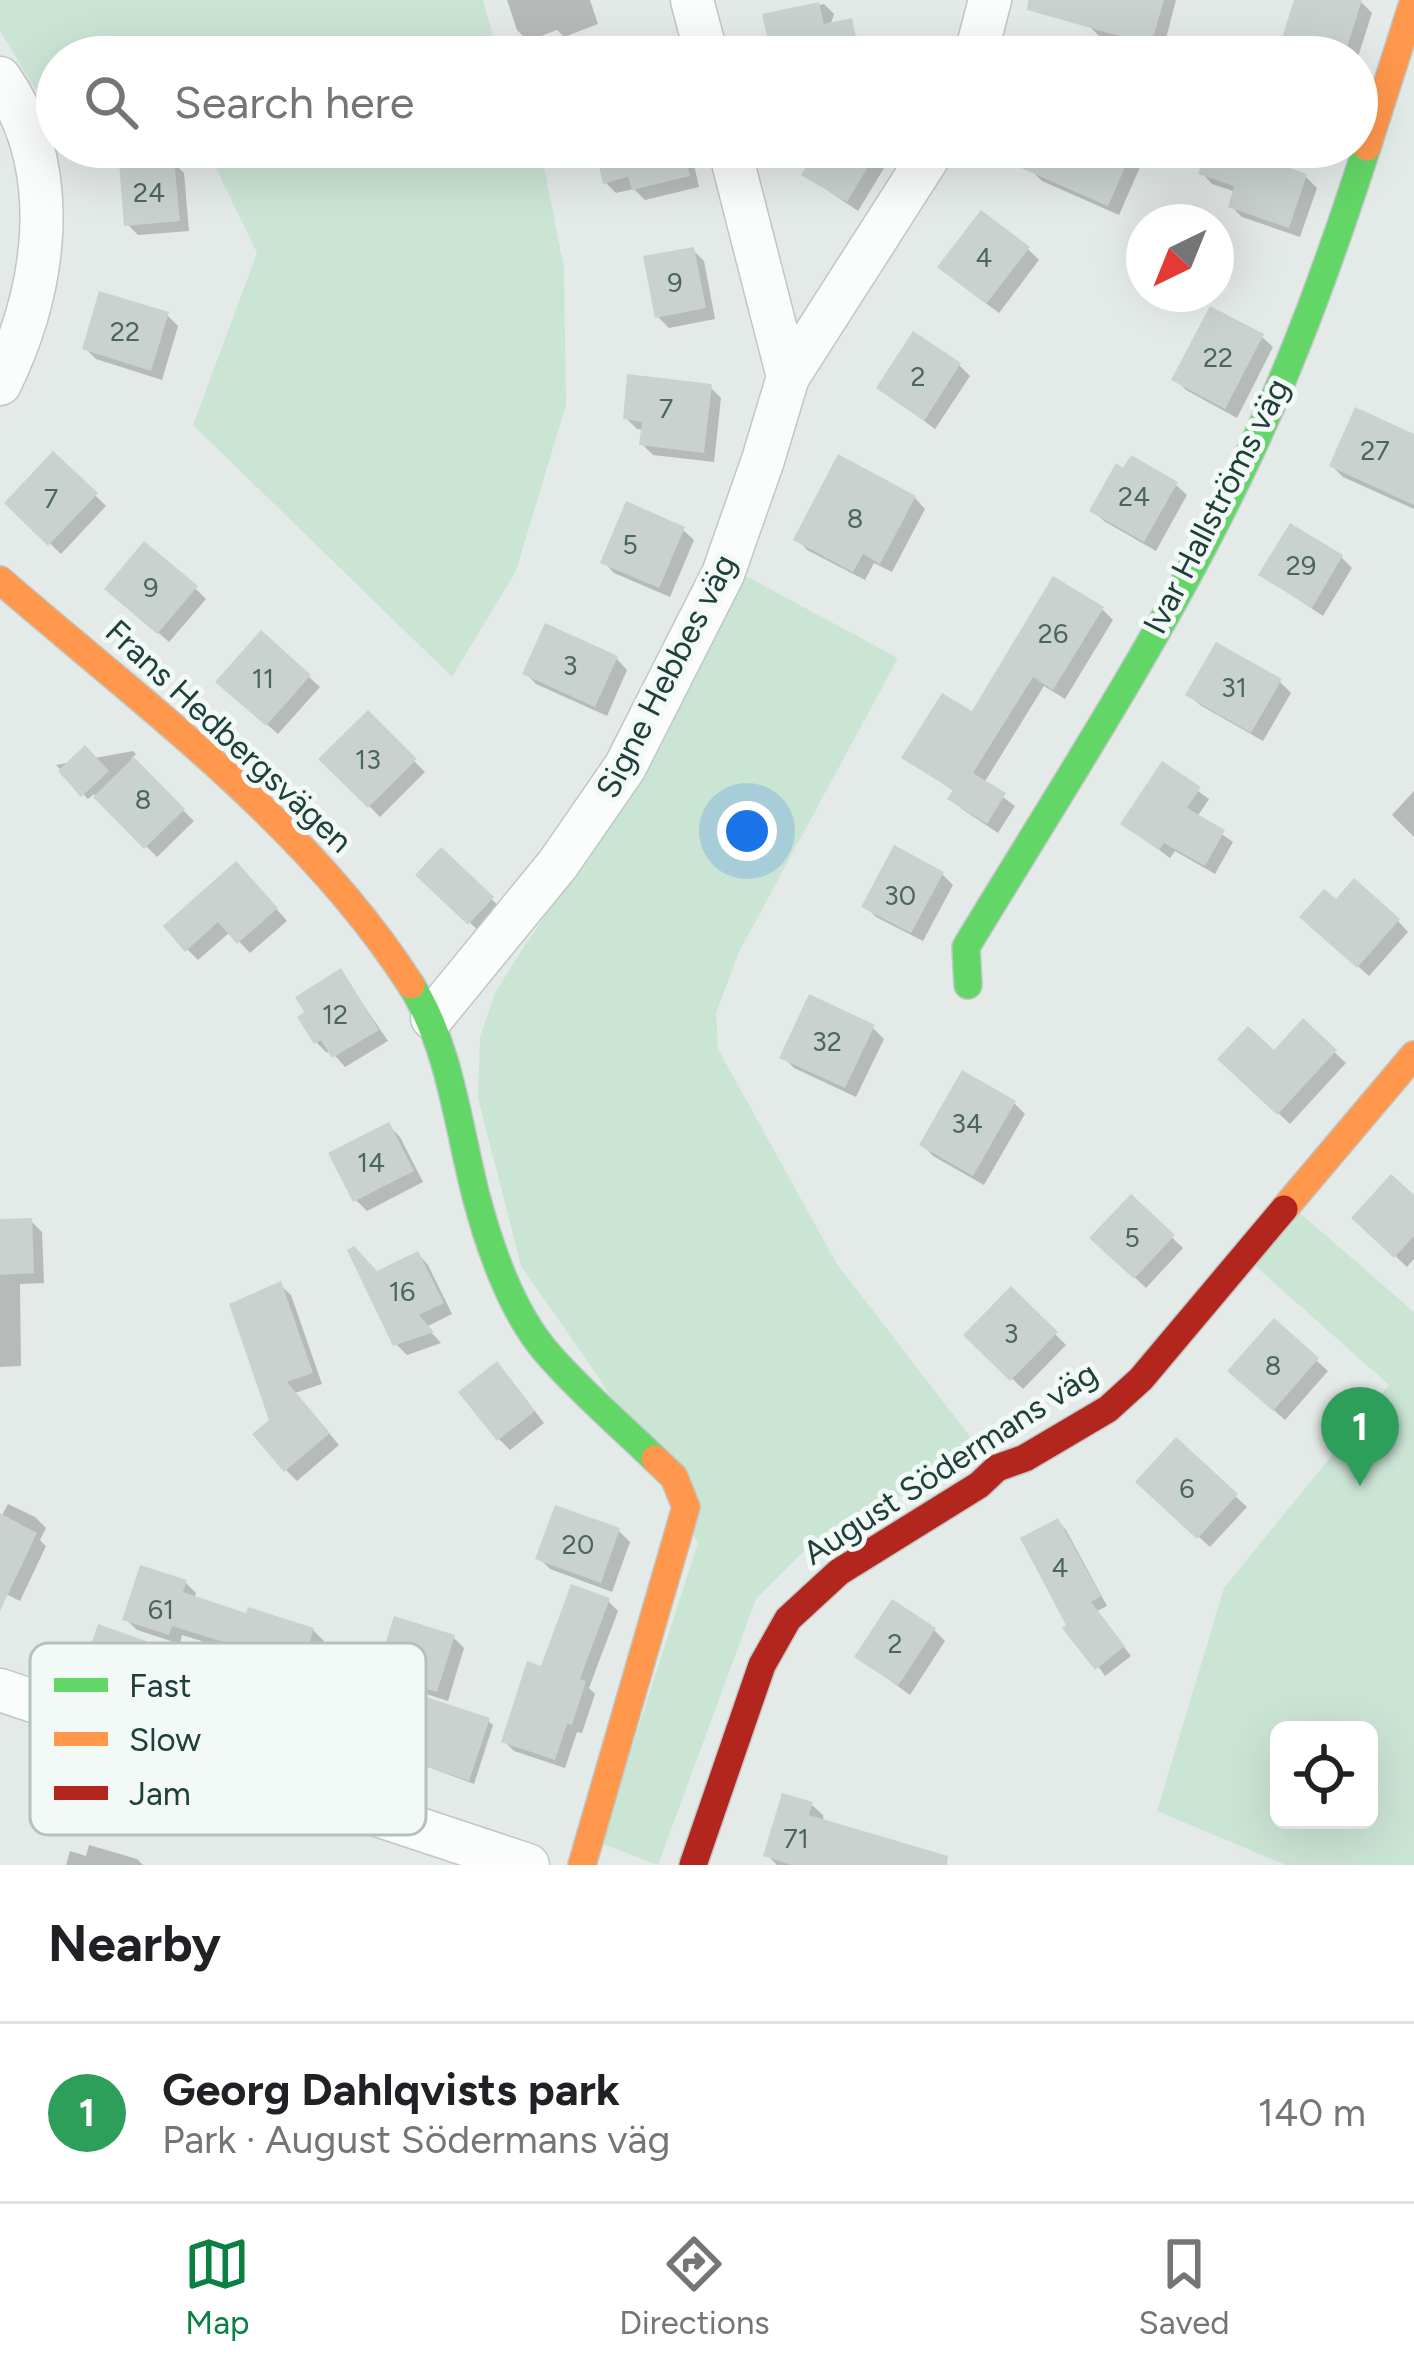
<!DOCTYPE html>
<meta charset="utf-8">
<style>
:root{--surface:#fff;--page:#f6f6f6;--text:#202124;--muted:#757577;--line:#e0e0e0;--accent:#0b8043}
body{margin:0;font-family:Figtree,sans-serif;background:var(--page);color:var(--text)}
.controls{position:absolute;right:36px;bottom:36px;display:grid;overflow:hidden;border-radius:18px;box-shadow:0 12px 48px #0002}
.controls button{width:108px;height:108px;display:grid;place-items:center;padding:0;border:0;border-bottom:3px solid var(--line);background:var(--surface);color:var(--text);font:60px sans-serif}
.compass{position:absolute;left:1126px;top:204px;width:108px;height:108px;border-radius:50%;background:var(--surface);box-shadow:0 12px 48px #0002;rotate:223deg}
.you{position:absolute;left:747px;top:831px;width:42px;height:42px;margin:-30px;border:9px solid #fff;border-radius:50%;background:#1a73e8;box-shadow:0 0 0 18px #1a73e833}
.badge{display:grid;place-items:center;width:78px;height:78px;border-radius:50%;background:var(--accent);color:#fff;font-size:39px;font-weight:700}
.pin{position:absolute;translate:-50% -99px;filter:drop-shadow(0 3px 6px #0008)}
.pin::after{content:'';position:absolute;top:63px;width:42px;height:36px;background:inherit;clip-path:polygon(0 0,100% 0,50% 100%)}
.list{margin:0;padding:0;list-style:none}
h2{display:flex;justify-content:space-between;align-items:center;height:156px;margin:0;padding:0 48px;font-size:51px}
h2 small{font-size:39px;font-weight:400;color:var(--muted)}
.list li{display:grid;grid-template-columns:78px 1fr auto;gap:36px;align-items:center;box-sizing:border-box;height:180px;padding:0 48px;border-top:3px solid var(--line)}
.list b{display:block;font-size:45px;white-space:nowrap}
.list p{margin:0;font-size:39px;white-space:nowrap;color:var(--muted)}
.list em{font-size:39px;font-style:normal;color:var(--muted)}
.icon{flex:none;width:66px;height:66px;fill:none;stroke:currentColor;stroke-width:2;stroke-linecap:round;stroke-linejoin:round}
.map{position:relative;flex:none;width:1414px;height:1865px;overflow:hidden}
.search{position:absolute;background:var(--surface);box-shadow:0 12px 48px #0002;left:36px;right:36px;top:36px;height:132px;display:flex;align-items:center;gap:30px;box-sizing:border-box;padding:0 42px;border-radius:66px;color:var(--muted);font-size:45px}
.sheet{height:336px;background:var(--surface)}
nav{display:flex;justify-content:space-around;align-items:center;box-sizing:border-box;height:168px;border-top:3px solid var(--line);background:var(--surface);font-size:33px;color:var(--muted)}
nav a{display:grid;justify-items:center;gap:6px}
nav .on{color:var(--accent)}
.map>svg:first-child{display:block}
</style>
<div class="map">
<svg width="1414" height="1865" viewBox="0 0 1414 1865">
<rect width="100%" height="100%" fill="#e4eae8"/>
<g fill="#cbe5d5" fill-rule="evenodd">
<path d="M0,0H483L499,57H392L321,37L236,57H57V100L44,103L0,31Z"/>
<path d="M206,147H540L564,268L566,405L516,571L452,677L193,425L257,253Z"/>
<path d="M744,575L898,658L739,952L716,1013L718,1049L837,1264L978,1447L942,1474L813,1542L756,1599L658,1865L601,1843L698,1543L597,1375L521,1266L478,1098L480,1037L495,993L523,948L660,748Z"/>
<path d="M1300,1213L1414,1312V1865H1286L1157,1811L1224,1588L1389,1385L1254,1265ZM1279,1730H1369V1820H1279Z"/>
</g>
<g fill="#0003">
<path d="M507,0H590L598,24L564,37L557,30L528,41L517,30Z"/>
<path d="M1096,0H1176L1162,54L1100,37L1089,26Z"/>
<path d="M1297,0L1361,2L1372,13L1357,60L1282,57Z"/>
<path d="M824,4L834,14L826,38L867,57H775L766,17Z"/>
<path d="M625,147H690L699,187L645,200L634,189L616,193L605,182Z"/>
<path d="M822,147H875L889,160L858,211L805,175Z"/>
<path d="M1041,147H1134L1144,158L1119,215L1042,181L1031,170Z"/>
<path d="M1210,147L1247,148L1260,161L1306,177L1317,188L1300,237L1242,217L1231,206L1236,192L1212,184L1202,173Z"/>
<path d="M173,162L184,173L189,231L138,235L127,224Z"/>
<path d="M1028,249L1039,260L999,313L952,278Z"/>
<path d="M693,250L704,261L715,319L669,328L658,317Z"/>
<path d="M167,315L178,326L162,380L96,359L85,348Z"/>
<path d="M1262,337L1273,347L1237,418L1186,390L1175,379Z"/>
<path d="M959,365L970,376L935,429L879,388Z"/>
<path d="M710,387L721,398L714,462L653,455L642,444L644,430L637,429L626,418Z"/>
<path d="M1414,437V509L1343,477L1332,466Z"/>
<path d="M54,455L106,506L61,554L8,503Z"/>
<path d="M1176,485L1187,495L1156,551L1104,521L1093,510Z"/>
<path d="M915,498L925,509L892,572L874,563L865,580L807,550L797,539Z"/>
<path d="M683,530L694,540L670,597L614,573L604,562Z"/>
<path d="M1341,557L1352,568L1323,616L1262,575Z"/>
<path d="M196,589L206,599L169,642L119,599Z"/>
<path d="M1102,609L1113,620L1065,699L1044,686L984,783L1015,806L998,833L962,809L951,798L955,792L905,758L973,715Z"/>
<path d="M617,659L627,670L607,716L536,684L526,673Z"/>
<path d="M309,677L320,687L278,734L230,692Z"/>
<path d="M1280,682L1291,693L1263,741L1200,705L1189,694Z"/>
<path d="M368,715L425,772L380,817L323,759Z"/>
<path d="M133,751L136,754L131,759L194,821L157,857L94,794L88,799L56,765Z"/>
<path d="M1162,765L1209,799L1197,817L1233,842L1215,874L1175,851L1170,858L1124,824Z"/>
<path d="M1414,791V837L1392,815Z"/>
<path d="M441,852L503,910L481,933L419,875Z"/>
<path d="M942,874L953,885L923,941L876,917L865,906Z"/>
<path d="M247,875L287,921L250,953L230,932L198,960L187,949Z"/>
<path d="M1336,903L1398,921L1408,932L1369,976L1314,927Z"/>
<path d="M341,972L388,1041L345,1067L331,1051L327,1053L316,1042Z"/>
<path d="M1303,1023L1346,1063L1290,1124L1221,1059L1274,1054Z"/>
<path d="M873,1028L884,1039L856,1097L794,1068L783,1057Z"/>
<path d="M1014,1103L1025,1114L984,1185L933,1156L923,1145Z"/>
<path d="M389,1126L400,1137L423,1182L367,1211L356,1200Z"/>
<path d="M1131,1198L1183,1248L1146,1288L1094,1238Z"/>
<path d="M1414,1199V1259L1407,1267L1355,1218Z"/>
<path d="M31,1221L42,1232L44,1283L20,1284L21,1366L0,1367V1222Z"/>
<path d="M418,1254L428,1265L452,1314L426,1327L441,1343L407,1355L396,1344L377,1274Z"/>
<path d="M280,1285L291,1295L322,1384L295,1393L339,1445L297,1481L286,1470L272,1421Z"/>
<path d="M1011,1290L1066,1345L1023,1389L967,1335Z"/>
<path d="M1274,1322L1328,1371L1285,1420L1242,1382Z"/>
<path d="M508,1376L544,1423L510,1450L499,1439Z"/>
<path d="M1177,1442L1247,1507L1210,1547L1139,1482Z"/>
<path d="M8,1504L35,1517L46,1528L40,1540L46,1546L20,1601L0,1591V1519Z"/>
<path d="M1058,1521L1066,1530L1107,1606L1097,1611L1131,1656L1105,1676L1070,1626Z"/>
<path d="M619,1531L630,1542L612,1592L550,1569L539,1558Z"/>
<path d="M185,1582L196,1593L194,1599L248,1616L313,1630L324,1641L308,1692L245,1673L234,1662L237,1652L182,1635L180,1644L137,1630L126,1619Z"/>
<path d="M608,1601L618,1611L589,1688L595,1694L582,1733L577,1732L565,1768L514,1751L504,1741L542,1669Z"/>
<path d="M934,1630L945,1641L910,1695L858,1657Z"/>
<path d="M453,1637L464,1648L448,1701L407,1688L396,1677L399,1670L384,1658Z"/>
<path d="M488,1721L493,1725L474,1784L409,1760Z"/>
<path d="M812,1805L823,1815L829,1865H777L767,1855Z"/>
<path d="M89,1845L137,1859L143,1865H66L70,1851L86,1856Z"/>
</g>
<g fill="#cad2cf">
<path d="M1028,0H1164L1151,45L1027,10Z"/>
<path d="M1294,0H1362L1344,57H1276Z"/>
<path d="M819,2L824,24L852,18L859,53L842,57H744L742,42L767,36L762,14Z"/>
<path d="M618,147H699L700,160L687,163L690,176L632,190L628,177L603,184L596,152Z"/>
<path d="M818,147H880L847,202L801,175Z"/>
<path d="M973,147H1134L1108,206Z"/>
<path d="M1207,147H1229L1307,174L1289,228L1228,207L1234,186L1198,174Z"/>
<path d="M174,159L180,221L124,226L119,163Z"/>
<path d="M981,210L1030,247L986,304L937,267Z"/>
<path d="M694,247L706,308L655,318L643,256Z"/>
<path d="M99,291L169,312L151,371L82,349Z"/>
<path d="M1210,306L1264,334L1225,409L1171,380Z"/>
<path d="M913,331L961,363L924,421L876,388Z"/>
<path d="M627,374L712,384L704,453L639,445L642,422L623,419Z"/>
<path d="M1355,407L1414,434V505L1329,466Z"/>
<path d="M53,451L98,493L48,546L4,503Z"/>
<path d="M838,454L916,496L880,564L863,554L853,572L793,540Z"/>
<path d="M1131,455L1178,482L1144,542L1089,511L1116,463L1123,468Z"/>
<path d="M626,501L685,527L659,588L600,563Z"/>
<path d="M1290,523L1343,555L1312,608L1258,575Z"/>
<path d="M144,541L198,586L157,634L104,589Z"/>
<path d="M1053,576L1104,607L1053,690L1033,677L973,773L1006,793L987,824L947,799L953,790L901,758L942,693L972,711Z"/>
<path d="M545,623L618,656L595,707L522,674Z"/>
<path d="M261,630L311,675L266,726L215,682Z"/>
<path d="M1216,642L1282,679L1251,733L1185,695Z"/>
<path d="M368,710L417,759L368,808L318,759Z"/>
<path d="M85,745L109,771L81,797L58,771Z"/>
<path d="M134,757L185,809L144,849L93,797Z"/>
<path d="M1162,761L1201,787L1187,808L1225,830L1205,866L1164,843L1159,850L1120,824Z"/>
<path d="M894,845L944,872L911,933L861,907Z"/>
<path d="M441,847L494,897L468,925L415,875Z"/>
<path d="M236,861L278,908L237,944L218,922L185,952L163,926Z"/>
<path d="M1354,878L1400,919L1357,968L1299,917L1324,889L1336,899Z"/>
<path d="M341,968L379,1030L332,1058L321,1040L314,1044L297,1017L304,1012L295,997Z"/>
<path d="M809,994L875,1025L845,1088L779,1058Z"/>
<path d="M1303,1018L1337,1050L1277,1115L1217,1059L1248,1026L1274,1050Z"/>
<path d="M962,1070L1016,1101L973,1176L919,1145Z"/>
<path d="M389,1122L414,1171L353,1202L328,1153Z"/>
<path d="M1391,1174L1414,1195V1236L1394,1258L1351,1218Z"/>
<path d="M1131,1194L1175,1235L1134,1279L1089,1238Z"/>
<path d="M32,1218L34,1273L0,1275V1219Z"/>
<path d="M354,1246L377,1271L418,1251L444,1303L419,1315L434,1332L393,1346L347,1250Z"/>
<path d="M281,1281L313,1373L287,1382L330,1433L284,1472L252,1434L269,1420L229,1304Z"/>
<path d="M1011,1286L1058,1332L1010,1381L963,1335Z"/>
<path d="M1274,1318L1319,1358L1273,1411L1227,1371Z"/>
<path d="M497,1361L535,1411L497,1441L458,1392Z"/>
<path d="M1176,1437L1238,1494L1197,1539L1135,1482Z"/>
<path d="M555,1505L620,1528L601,1583L535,1559Z"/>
<path d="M0,1513L37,1533L0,1611Z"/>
<path d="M1058,1518L1101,1596L1091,1602L1125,1646L1095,1670L1062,1628L1066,1625L1020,1538Z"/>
<path d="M140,1565L187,1580L183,1592L246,1613L248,1607L314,1628L297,1683L230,1662L236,1646L172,1626L169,1635L122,1620Z"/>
<path d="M571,1584L610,1598L580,1679L586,1681L572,1725L567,1724L555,1760L501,1742L527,1661L541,1666Z"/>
<path d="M892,1599L936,1628L898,1686L854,1657Z"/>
<path d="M394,1616L455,1635L437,1692L393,1678L397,1664L381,1658Z"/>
<path d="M98,1624L146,1641L135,1672L87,1656Z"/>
<path d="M426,1697L490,1718L469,1781L406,1760Z"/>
<path d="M782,1793L813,1802L809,1815L948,1856L947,1865H791L763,1856Z"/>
</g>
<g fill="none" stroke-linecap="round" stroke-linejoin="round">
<defs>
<g id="street">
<path d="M692,0L707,57"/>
<path d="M975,57L990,0"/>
<path d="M0,78C64,169 46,290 0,384"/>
<path d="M788,377L935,147"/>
<path d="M432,1018L558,864L625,767L723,574L763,460L788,377L729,147"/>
<path d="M0,1690L528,1865"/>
</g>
<g id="fast">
<path d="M411,985C450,1046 458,1126 476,1196C490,1249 512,1314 549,1355C581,1392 620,1425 655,1459"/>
<path d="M968,985L966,947C1062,788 1165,632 1245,463C1294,361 1332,255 1367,147"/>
</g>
<g id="slow">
<path d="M1367,147L1414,0"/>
<path d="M0,580C143,704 308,824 411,985"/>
<path d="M1284,1209L1414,1055"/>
<path d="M582,1865L686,1507L674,1477L655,1459"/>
</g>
<path id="jam" d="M693,1865L762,1665L788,1619L839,1572L979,1485L997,1468L1025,1458L1108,1409L1141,1379L1284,1209"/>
</defs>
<use href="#street" stroke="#c1c7c5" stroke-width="45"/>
<use href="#fast" stroke="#bfc8c6" stroke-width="30"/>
<use href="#slow" stroke="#bfc8c6" stroke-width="30"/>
<use href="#jam" stroke="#bfc8c6" stroke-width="30"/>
<use href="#street" stroke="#fbfcfc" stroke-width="42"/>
<use href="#fast" stroke="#63d668" stroke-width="27"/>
<use href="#slow" stroke="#ff974d" stroke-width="27"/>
<use href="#jam" stroke="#b3261e" stroke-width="27"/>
</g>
<g text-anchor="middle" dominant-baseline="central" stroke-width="10" stroke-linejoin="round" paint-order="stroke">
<g font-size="27" fill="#4b6560">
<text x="149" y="192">24</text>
<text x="984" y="257">4</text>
<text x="675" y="282">9</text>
<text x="125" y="331">22</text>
<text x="1218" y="357">22</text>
<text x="918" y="376">2</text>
<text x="666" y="408">7</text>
<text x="1375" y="450">27</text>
<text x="1134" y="496">24</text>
<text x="51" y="498">7</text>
<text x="855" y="518">8</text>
<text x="630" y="544">5</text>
<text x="1301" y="565">29</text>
<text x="151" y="587">9</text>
<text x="1053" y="633">26</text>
<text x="570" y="665">3</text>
<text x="263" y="678">11</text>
<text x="1234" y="687">31</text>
<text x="368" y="759">13</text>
<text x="143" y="799">8</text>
<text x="900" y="895">30</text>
<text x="335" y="1014">12</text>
<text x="827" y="1041">32</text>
<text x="967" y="1123">34</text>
<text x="371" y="1162">14</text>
<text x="1132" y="1237">5</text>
<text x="402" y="1291">16</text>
<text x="1011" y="1333">3</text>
<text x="1273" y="1365">8</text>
<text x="1187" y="1488">6</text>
<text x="578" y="1544">20</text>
<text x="1060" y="1567">4</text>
<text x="161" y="1609">61</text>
<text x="895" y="1643">2</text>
<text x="796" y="1838">71</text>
</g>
<g font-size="33" fill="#1f403a" stroke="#f2f9f6">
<text transform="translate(1216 506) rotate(-63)">Ivar Hallströms väg</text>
<text transform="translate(666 676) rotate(-63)">Signe Hebbes väg</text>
<text transform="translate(229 736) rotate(43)">Frans Hedbergsvägen</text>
<text transform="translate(950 1463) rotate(-33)">August Södermans väg</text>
</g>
</g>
<rect x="30" y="1643" width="396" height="192" rx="18" fill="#f2f9f6" stroke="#b3c2be" stroke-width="3"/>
<rect x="54" y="1678" width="54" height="14" fill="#63d668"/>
<rect x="54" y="1732" width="54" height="14" fill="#ff974d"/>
<rect x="54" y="1786" width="54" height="14" fill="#b3261e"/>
<g font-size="33" fill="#1f403a">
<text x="129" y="1697">Fast</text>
<text x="129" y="1751">Slow</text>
<text x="129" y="1805">Jam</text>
</g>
</svg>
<div class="controls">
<button><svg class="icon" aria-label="locate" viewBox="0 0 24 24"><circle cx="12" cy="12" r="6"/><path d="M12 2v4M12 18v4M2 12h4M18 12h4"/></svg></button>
</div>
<svg class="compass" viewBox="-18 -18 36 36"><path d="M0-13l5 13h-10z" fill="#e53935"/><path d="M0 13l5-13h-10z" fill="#757577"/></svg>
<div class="you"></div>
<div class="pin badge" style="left:1360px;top:1486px;background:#2e9e5b">1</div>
<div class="search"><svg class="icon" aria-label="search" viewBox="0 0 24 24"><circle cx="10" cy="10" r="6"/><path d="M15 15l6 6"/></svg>Search here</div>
</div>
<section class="sheet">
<h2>Nearby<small></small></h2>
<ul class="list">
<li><span class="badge" style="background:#2e9e5b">1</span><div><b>Georg Dahlqvists park</b><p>Park · August Södermans väg</p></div><em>140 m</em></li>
</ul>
</section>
<nav>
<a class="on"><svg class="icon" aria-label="map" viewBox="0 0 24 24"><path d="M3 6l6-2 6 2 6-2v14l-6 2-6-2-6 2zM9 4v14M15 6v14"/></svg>Map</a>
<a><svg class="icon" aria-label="directions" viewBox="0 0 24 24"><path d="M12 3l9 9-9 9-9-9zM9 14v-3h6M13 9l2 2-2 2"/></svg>Directions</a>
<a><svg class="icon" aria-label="saved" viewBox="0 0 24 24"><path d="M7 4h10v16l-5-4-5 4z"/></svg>Saved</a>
</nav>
